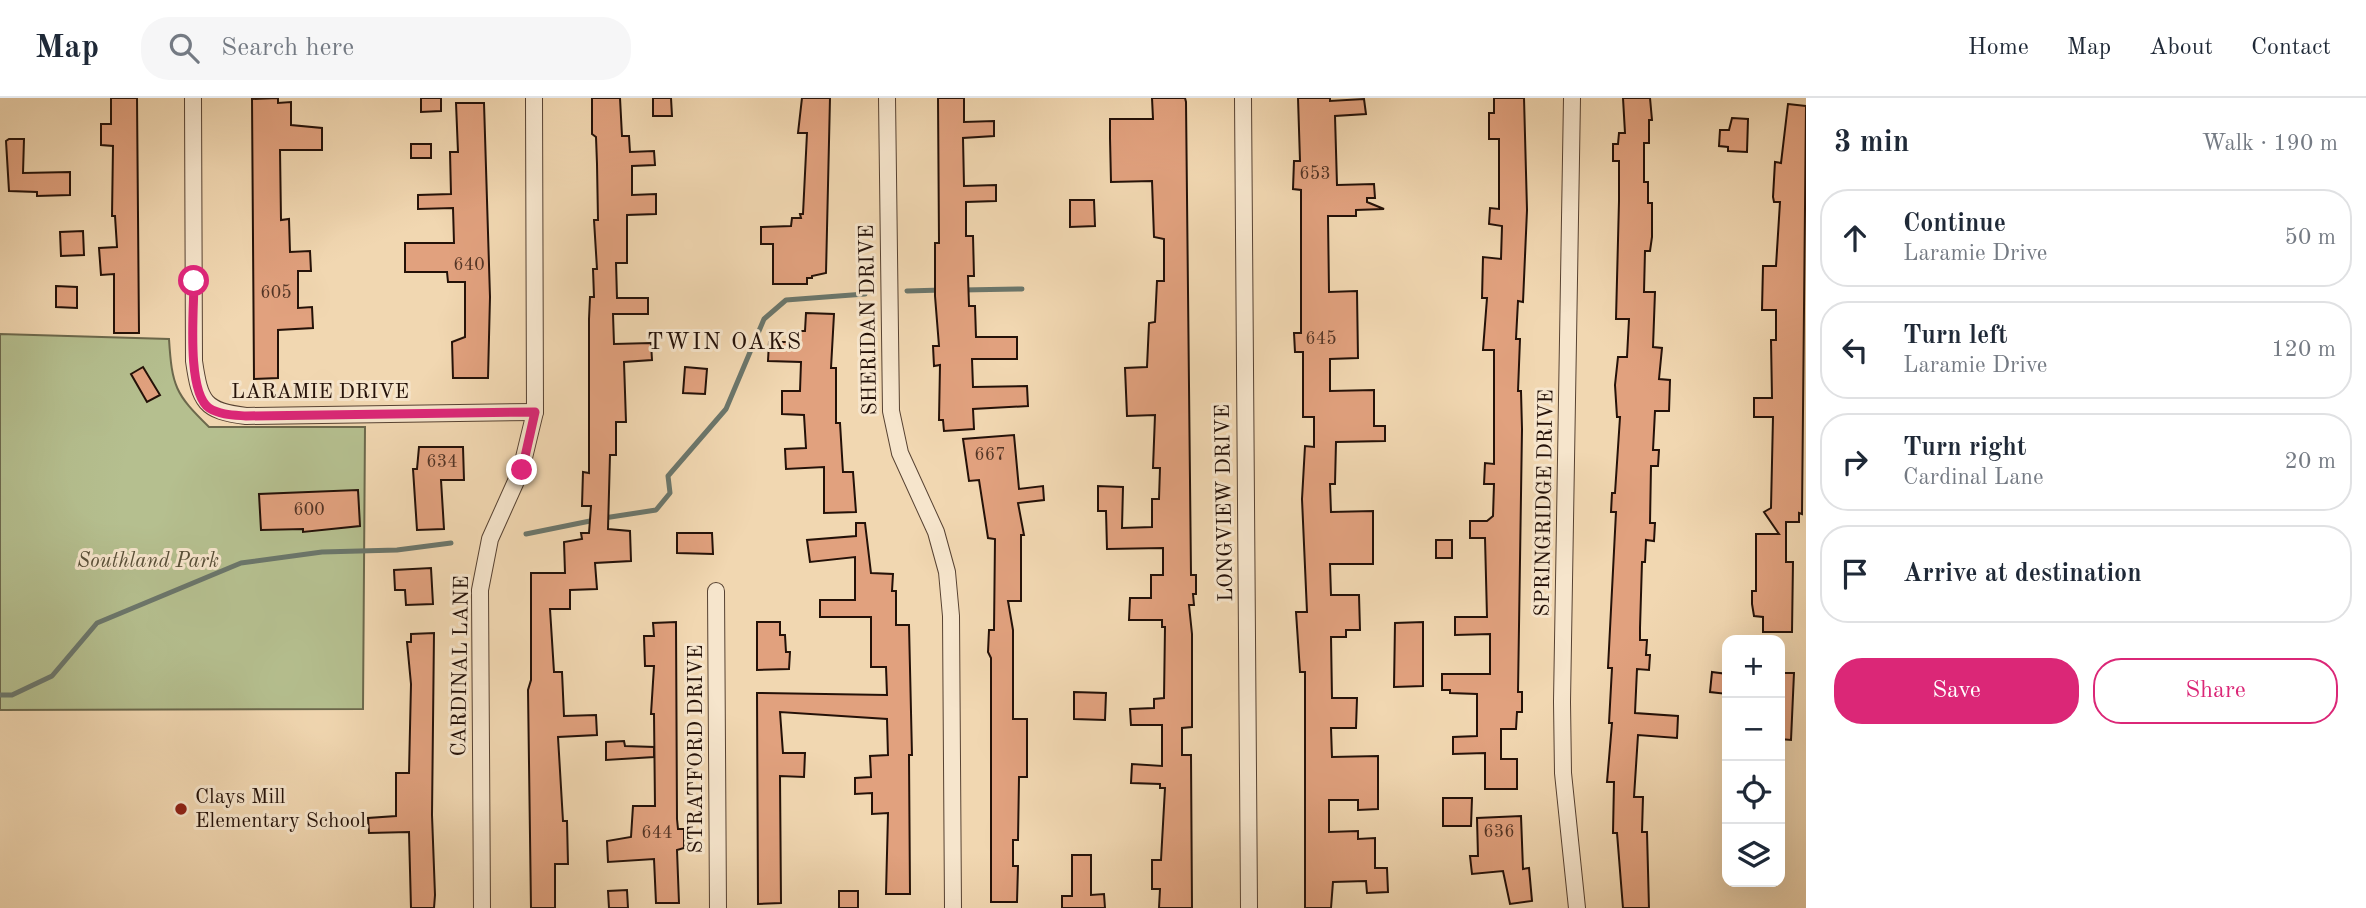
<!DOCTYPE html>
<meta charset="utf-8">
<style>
:root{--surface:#fff;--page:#f6f6f7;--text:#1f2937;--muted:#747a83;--line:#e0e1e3;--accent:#db2777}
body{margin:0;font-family:"Old Standard TT",serif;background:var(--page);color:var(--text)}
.controls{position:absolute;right:21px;bottom:21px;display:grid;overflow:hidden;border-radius:14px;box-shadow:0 7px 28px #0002}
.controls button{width:63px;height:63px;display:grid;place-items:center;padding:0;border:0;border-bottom:2px solid var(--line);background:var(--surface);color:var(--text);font:35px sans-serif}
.stop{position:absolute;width:21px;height:21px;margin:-16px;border:5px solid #db2777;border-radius:50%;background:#fff}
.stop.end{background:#db2777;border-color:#fff;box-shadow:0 2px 7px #0008}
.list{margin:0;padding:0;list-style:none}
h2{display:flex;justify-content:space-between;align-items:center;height:91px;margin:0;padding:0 28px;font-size:30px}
h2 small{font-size:23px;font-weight:400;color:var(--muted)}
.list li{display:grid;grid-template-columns:46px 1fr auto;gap:21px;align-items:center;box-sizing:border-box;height:98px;margin:0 14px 14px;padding:0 14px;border:2px solid var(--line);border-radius:28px}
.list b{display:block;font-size:26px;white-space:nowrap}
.list p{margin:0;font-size:23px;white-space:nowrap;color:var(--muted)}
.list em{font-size:23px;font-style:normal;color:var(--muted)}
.actions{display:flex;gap:14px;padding:21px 28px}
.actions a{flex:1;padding:16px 0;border:2px solid var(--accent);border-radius:28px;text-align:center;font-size:24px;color:var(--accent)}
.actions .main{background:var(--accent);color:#fff}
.icon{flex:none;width:38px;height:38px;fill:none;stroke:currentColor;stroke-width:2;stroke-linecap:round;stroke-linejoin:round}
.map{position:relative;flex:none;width:1806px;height:810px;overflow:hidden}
header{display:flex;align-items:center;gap:42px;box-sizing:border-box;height:98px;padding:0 35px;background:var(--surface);border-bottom:2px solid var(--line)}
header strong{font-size:33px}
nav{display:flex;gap:38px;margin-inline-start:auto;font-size:24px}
.search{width:490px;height:63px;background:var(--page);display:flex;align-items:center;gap:18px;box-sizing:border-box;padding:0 24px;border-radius:28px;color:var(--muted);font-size:26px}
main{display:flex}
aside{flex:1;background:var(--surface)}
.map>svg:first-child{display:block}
</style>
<header>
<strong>Map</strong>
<div class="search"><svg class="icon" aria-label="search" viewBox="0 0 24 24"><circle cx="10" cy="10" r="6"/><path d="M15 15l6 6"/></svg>Search here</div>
<nav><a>Home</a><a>Map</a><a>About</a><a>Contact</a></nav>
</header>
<main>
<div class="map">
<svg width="1806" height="810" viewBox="0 0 1806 810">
<rect width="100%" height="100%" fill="#f1d7b1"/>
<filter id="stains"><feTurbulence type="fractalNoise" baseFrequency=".00286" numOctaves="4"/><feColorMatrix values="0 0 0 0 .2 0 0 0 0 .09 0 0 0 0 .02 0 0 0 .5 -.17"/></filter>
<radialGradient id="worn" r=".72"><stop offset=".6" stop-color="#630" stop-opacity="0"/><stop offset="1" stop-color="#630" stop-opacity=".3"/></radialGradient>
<path fill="#b5bf8f" stroke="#6c684c" stroke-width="2" d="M0,236L169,241C172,288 175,296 209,329H365L363,611L0,612Z"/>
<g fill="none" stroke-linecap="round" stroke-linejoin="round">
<g stroke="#6b766b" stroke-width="5">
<path d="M962,192L1022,191"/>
<path d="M907,193L942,192"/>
<path d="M604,420L656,412L670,395L668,378L726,311L764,221L786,202L865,196"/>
<path d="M526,436L595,422"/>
<path d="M0,597H12L52,578L97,525L241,465L322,454L397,452L451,445"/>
</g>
</g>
<g fill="#e1a17e" stroke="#241108" stroke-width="2">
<path d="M111,0H137L139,235H114V176L101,177L99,150L117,149L115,118H112L113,48L101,47V26H111Z"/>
<path d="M278,0V5L291,4V27L322,30V52H280L281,122L289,121L290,154L310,153L311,173H298V210L312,209L313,230L278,232V280L254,281L252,1Z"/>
<path d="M421,0H441V13L421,14Z"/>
<path d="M592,0H620L622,38H629L630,54L654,53L655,67L632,68V97L656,96V116L627,117V165H616L617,200H648V216H613L614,246L651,245L652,262L624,264L626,324H616V357H610L608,431L630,433L631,463L595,465L597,491L570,492V511H550L554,574H562L564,618L596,617L597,637L558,639L563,723H567L568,766H555V810H531L528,592L531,582V475H565L564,444L582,441L581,435H589L591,408H582L583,374L589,375V221L590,199H594L593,171H597L594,122H598L597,66L596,39L592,36Z"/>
<path d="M653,0H671L672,18H653Z"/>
<path d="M802,0H830L826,175L812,178V180H807V186H773V146H761V129L791,128L792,120H801L800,116H803L807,35H798Z"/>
<path d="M938,0H964V24L994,23V38L963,40L964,88L996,87V103L966,104V138H973L974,178H968L969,208H975L976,239H1017V261H972L973,289L1027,288L1028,308L973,311L974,331L944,333L943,322H939L940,267L934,268L933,248H939L935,198V145H939Z"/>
<path d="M1152,0H1185L1186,4L1191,477H1196V496H1193L1194,507H1189L1192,536V629L1182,630V657H1191L1192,810H1159L1160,791H1152V762H1161L1165,690H1160V686L1131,685L1132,666L1162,668V627H1131L1130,611L1154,610V601L1164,600L1165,529H1162V522H1129L1130,500H1151V477H1163V450L1107,451L1106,413H1098V388L1123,389L1122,430L1152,429V401H1159L1160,370H1153L1155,317L1127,318L1125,270L1147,269L1149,225L1155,224L1157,183H1164V141L1154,139L1152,83L1111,84L1110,40V21H1153Z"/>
<path d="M1298,0H1330V3L1364,1L1366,16L1335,18L1337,87L1374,86L1375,100H1367V104L1384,111L1356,112V118H1328L1329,194L1357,193L1358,260L1330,261V293L1374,292V328H1385V343L1336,344L1335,386H1330L1331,414L1373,413V466H1330L1331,497H1359L1360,532H1346V539H1331L1332,600H1357L1356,630H1331L1332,659L1378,658V711L1358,712V702H1329V734L1358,733V741L1375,740V770H1387L1388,794L1367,795L1366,783L1333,784L1331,810H1305V574H1300L1296,514H1307L1302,401L1305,348L1314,349V319H1303V254H1295L1294,235H1301V92L1293,91L1294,63H1300Z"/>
<path d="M1494,0H1524L1527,112L1523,204L1518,203L1516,241H1520L1518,293H1521L1522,331L1518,594H1522V614H1517L1516,631H1501V661H1517V691H1485V655L1453,656V639L1477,638V596L1450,595V592H1442V576H1490V536L1455,537V519H1487L1485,440H1470V423H1487L1493,418L1494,386H1484L1485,365L1494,366V252H1483L1487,200H1482L1483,159L1501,161L1502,128L1489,126L1490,110L1499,111V41H1489V15H1494Z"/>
<path d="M1623,0H1650L1652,22H1649V45H1644V84H1648V105H1652V139L1650,153H1645L1644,194H1655L1653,249L1662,250L1659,281L1670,282L1669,313H1655L1653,352H1659L1658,368H1651L1650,425H1655L1654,443L1646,442L1645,464H1642L1640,530V542H1647L1646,557H1650L1649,572L1637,571L1635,615L1678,618L1677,640L1638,637L1634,699H1643L1642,734H1647L1649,810H1623L1617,735H1613L1614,684H1607L1612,625H1609L1612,570H1608L1616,414H1611L1612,395H1615L1620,319H1617L1615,287L1618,259H1627L1629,221H1616L1619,103V63H1613V46H1618L1619,35H1625Z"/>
<path d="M456,5H484L490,199L488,280H453L452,244L465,239V184H448L447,174H405V145H454L453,110L418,111V97L451,96L450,54H458Z"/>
<path d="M1788,6L1806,8L1802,416L1799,415V424H1786V464H1793L1792,534H1763V519L1754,518L1752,506V493H1756V436H1779L1764,414L1771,410L1773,319H1754V300H1772L1771,242H1776V212H1762L1763,168H1776L1780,104H1774L1773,99L1775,64L1781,65Z"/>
<path d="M1732,20L1748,21L1747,54L1728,53V49L1719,48L1720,32H1729Z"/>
<path d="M9,41H24L23,75L70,74V97L37,98V94L9,93L6,43Z"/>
<rect x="411" y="46" width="20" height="14"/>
<path d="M1070,102H1094L1095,128L1070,129Z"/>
<path d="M83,133L84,157L61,158L60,134Z"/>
<path d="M56,188L77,189V210L56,209Z"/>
<path d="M806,215L834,216L831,270H836V325H840L843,374H853L856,414L824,415V369L786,371L785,351L806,350L804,317L782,316V293H800L801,264L768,263L769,244H797V233H805Z"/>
<path d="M143,269L160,297L147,304L131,276Z"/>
<path d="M685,269L707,271L705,296L683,295Z"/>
<path d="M1014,337L1019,391L1043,388L1044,402L1018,405L1024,437H1021V503H1008L1013,532V621H1027V679H1019L1018,742H1013V768H1018L1017,804H991V560L988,554L989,532H994L995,441L988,440L979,382L969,383L963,341Z"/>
<path d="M419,349H463L464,382H441L444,431L417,432L413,371H417Z"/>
<path d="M358,392L360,428L303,434V431L261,432L259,396Z"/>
<path d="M856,425H865L871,475L893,476L892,493H896V527H909L912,657H909L910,796H886L888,715L872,716V695L855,696V680L871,679L870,658L888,657L887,621L780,614L783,655H805L804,679L780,678L781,805L758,806L757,595L887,597L886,569H871V519H820V502H855V459L810,464L807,442L856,438Z"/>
<path d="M677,435H712L713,456L677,455Z"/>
<rect x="1436" y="442" width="16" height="18"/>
<path d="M431,470L433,506L406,507L405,492H395L394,472Z"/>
<path d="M676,524L677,721L678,731H684V750L677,752L679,805H656L654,761L608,764L607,743L631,739L633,708H655L654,616H651L654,568H645L644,538H654L653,525Z"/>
<path d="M757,524H780V537H785L786,554H790L789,571L757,572Z"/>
<path d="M1423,524V588L1394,589L1395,525Z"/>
<path d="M434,535L432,717L435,797L434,810H411L409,734L369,735L368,720L396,718V675H409L411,586L407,544H411V536Z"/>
<path d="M1712,574L1727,576V596L1710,594Z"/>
<path d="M1780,575H1794L1791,642L1780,641Z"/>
<path d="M1074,594L1106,595L1105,622L1074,621Z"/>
<path d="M624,643L625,648L654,649V659L606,662V644Z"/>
<path d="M1443,700H1472L1471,728H1443Z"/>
<path d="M1521,718L1523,771L1529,770L1532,803L1510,806L1503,773L1472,776L1470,758H1478L1477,720Z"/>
<path d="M1072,757H1091V797L1104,796L1105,810H1062V798H1072Z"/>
<path d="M627,792L628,810H609L608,793Z"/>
<rect x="839" y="793" width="19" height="17"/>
</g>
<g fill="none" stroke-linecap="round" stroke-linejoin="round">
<defs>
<g id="street">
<path d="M193,0L194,263C200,304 204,313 246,318L535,314"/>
<path d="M887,0L891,313L900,355L936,434L947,474L951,518L953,810"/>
<path d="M1243,0L1249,810"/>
<path d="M1572,0L1562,604L1563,675L1577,810"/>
<path d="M716,493L718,810"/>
<path d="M482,810L480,492L490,441L521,372L535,314L534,0"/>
</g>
</defs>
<use href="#street" stroke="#574232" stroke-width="18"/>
<use href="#street" stroke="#f6e5cc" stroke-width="16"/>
</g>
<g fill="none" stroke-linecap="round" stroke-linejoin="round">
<path stroke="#db2777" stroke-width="9" d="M194,183C194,210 186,293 209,310C220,317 234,317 246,318L535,314L522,372"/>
</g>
<circle fill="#8f2418" stroke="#f6e5cc" stroke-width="2.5" cx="181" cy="711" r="7"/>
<g text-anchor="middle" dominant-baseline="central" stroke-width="6" stroke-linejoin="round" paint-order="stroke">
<g font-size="18" fill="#533526">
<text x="1315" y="76">653</text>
<text x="469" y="167">640</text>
<text x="276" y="195">605</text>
<text x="1321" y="241">645</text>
<text x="990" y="357">667</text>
<text x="442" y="364">634</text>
<text x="309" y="412">600</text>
<text x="1499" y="734">636</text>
<text x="657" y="735">644</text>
</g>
<g font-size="21" fill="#241108" stroke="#f6e5cc">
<text transform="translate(869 222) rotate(-91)">SHERIDAN DRIVE</text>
<text x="320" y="294">LARAMIE DRIVE</text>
<text transform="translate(1225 405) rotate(-91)">LONGVIEW DRIVE</text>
<text transform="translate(1545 405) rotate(-89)">SPRINGRIDGE DRIVE</text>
<text transform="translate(461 568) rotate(-89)">CARDINAL LANE</text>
<text transform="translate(696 651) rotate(-90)">STRATFORD DRIVE</text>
</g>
<g font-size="21" font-style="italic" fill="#574e37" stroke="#f6e5cc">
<text x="148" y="463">Southland Park</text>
</g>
<g font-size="21" fill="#241108" stroke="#f6e5cc" text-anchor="start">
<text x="195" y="699">Clays Mill<tspan x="195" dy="24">Elementary School</tspan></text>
</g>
<g font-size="23" letter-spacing="2" fill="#241108" stroke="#f6e5cc">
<text x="725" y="244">TWIN OAKS</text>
</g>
</g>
<rect width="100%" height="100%" filter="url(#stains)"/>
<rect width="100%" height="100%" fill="url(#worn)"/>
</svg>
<div class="controls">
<button>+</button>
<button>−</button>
<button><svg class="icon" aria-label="locate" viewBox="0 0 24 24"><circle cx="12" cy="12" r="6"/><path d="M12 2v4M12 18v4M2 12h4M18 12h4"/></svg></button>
<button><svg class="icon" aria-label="layers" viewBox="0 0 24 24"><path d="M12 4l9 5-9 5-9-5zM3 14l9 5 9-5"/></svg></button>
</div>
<div class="stop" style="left:194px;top:183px"></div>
<div class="stop end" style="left:522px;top:372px"></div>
</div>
<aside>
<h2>3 min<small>Walk · 190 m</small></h2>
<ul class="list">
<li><svg class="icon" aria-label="ahead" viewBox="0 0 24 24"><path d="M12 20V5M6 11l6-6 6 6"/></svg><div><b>Continue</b><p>Laramie Drive</p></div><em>50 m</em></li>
<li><svg class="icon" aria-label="left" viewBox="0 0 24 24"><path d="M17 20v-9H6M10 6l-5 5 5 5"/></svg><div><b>Turn left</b><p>Laramie Drive</p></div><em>120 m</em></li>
<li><svg class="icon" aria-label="right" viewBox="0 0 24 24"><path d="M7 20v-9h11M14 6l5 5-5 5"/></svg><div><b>Turn right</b><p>Cardinal Lane</p></div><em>20 m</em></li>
<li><svg class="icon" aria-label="arrive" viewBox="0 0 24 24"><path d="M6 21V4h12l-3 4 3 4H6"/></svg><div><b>Arrive at destination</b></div></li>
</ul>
<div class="actions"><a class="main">Save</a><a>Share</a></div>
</aside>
</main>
